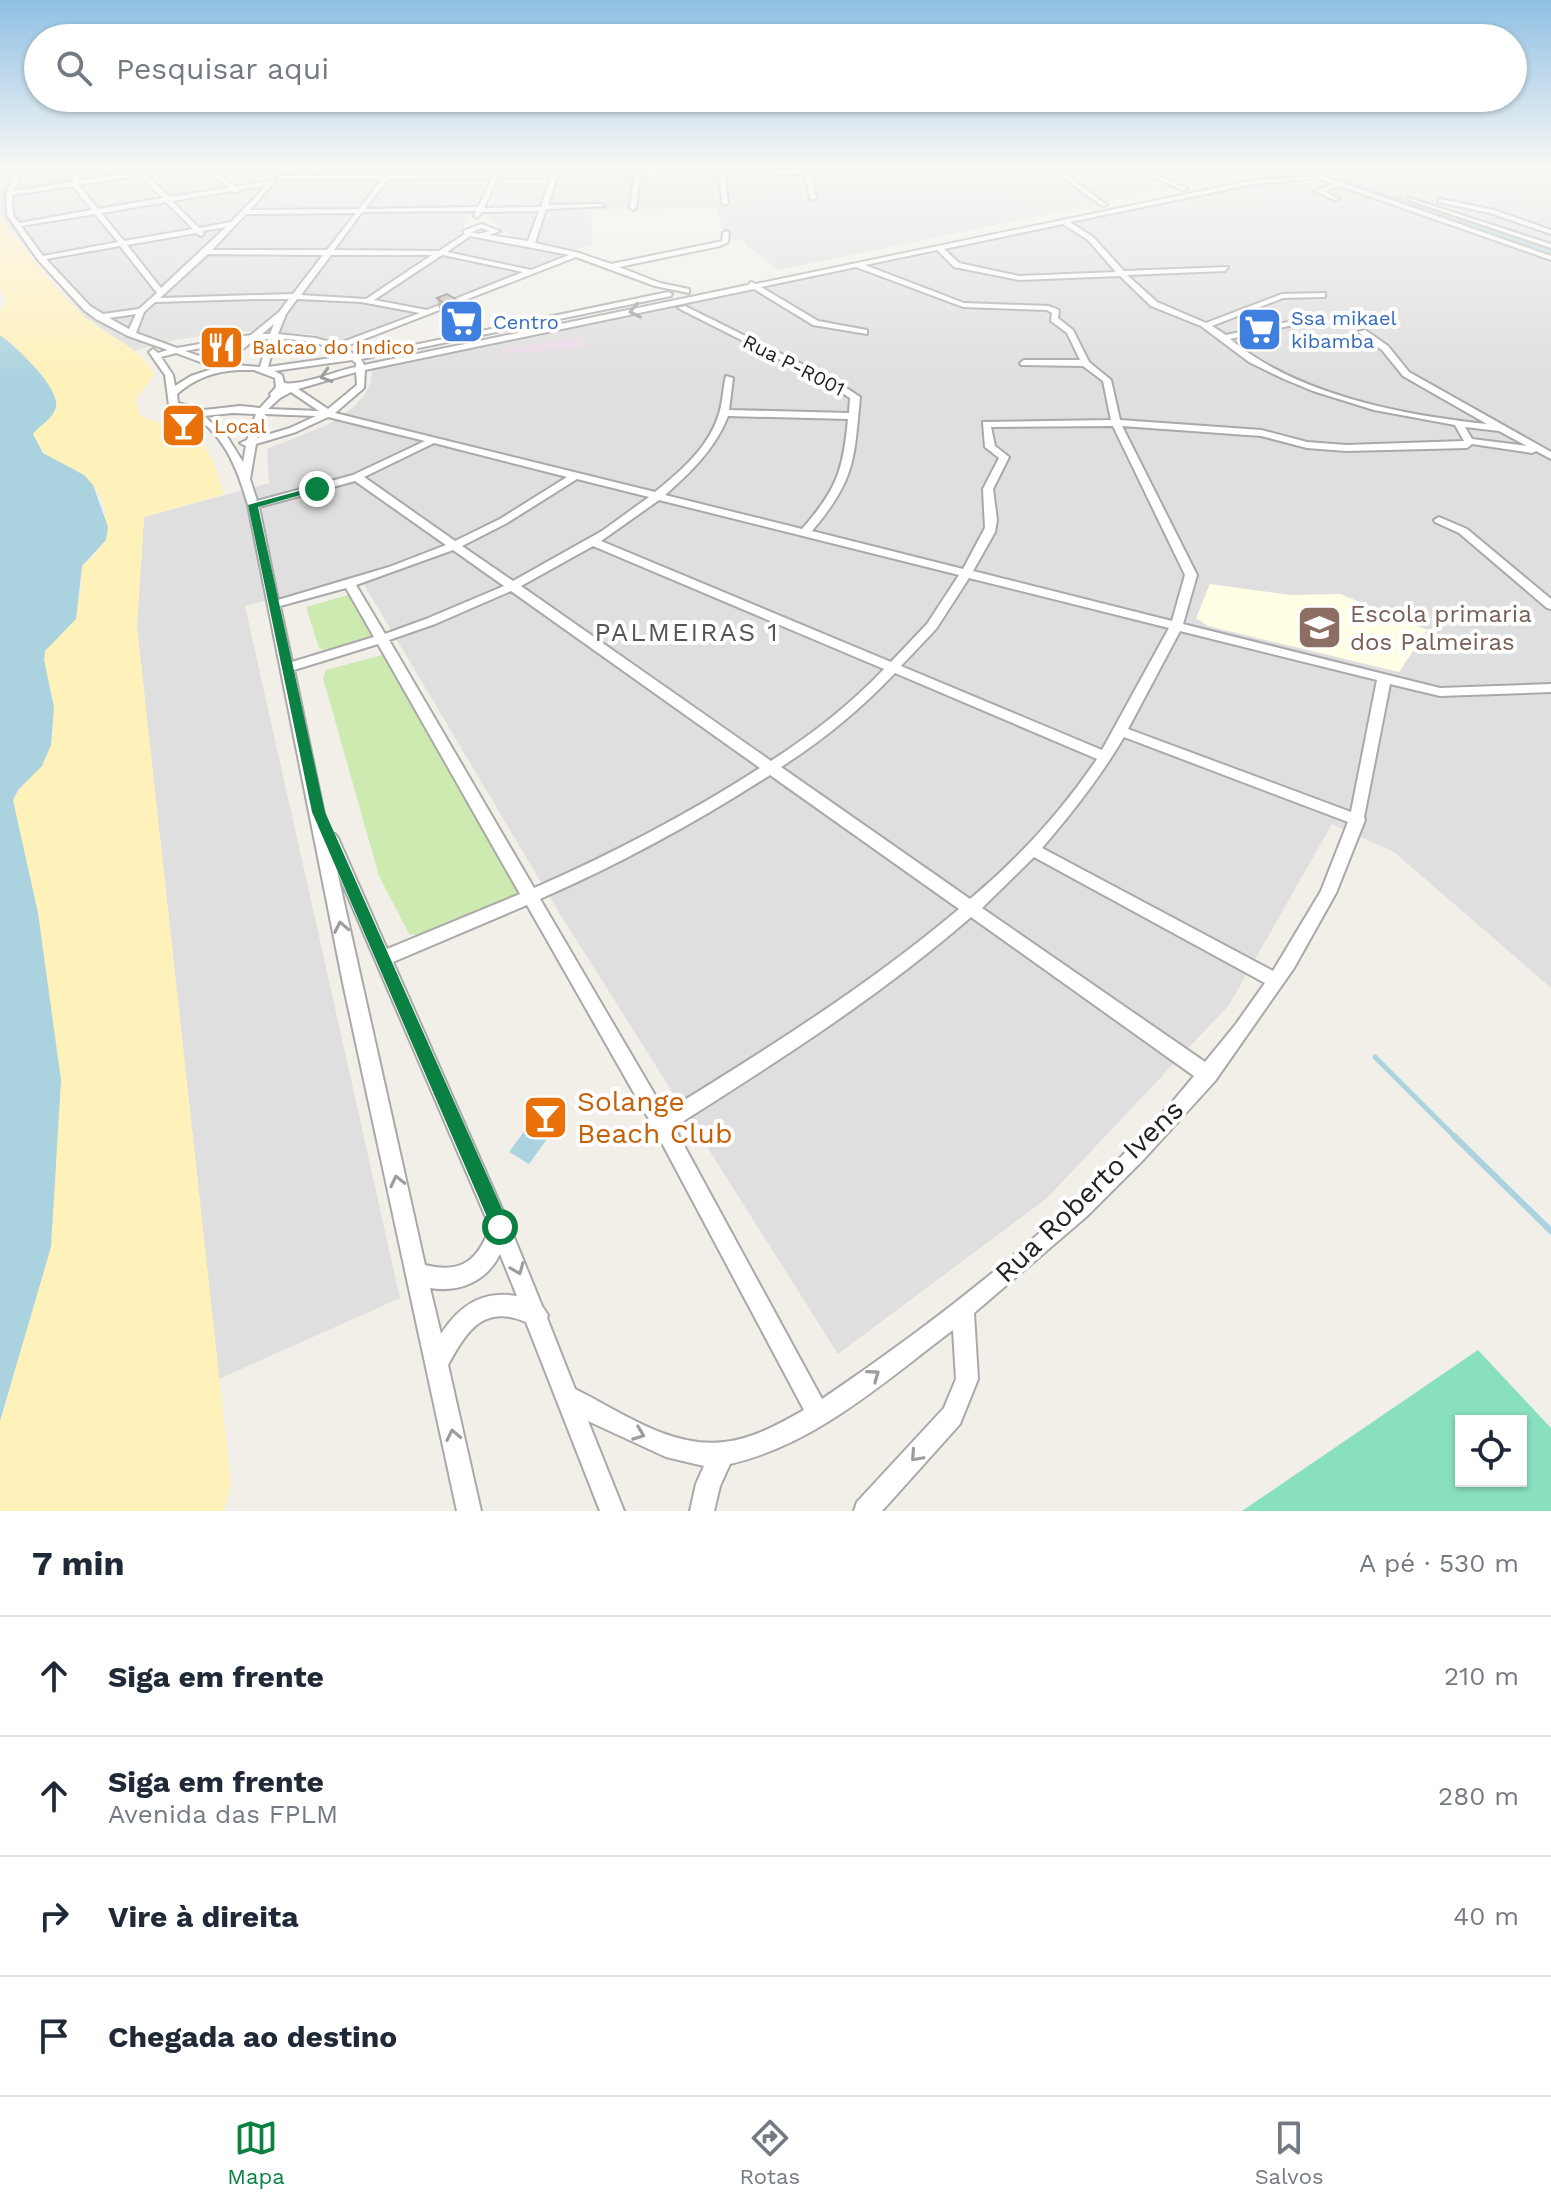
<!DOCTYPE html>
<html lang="pt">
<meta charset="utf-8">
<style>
:root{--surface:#fff;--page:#f6f6f7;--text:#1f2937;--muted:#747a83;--line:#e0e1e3;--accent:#0b8043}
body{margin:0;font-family:"Work Sans",sans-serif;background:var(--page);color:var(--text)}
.controls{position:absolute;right:24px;bottom:24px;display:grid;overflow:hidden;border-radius:0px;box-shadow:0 2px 6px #0004}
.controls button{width:72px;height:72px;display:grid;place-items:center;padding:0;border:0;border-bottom:2px solid var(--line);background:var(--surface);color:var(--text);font:40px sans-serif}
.stop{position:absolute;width:24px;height:24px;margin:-18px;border:6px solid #0b8043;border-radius:50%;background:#fff}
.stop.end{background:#0b8043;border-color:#fff;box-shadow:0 2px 8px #0008}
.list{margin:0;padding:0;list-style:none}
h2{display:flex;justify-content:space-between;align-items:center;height:104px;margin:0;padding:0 32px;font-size:34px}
h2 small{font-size:26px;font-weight:400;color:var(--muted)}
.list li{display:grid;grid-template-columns:52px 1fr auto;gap:24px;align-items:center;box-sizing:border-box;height:120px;padding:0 32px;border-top:2px solid var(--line)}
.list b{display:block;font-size:30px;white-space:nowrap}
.list p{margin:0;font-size:26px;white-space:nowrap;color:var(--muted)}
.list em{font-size:26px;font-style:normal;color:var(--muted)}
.icon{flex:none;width:44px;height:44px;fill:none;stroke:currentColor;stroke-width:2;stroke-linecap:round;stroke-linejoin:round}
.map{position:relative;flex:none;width:1551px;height:1511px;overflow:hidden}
.search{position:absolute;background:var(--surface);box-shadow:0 2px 6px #0004;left:24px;right:24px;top:24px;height:88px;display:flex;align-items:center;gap:20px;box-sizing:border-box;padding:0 28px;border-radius:44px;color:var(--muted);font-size:30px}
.sheet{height:584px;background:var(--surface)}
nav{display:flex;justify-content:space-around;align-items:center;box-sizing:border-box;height:112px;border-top:2px solid var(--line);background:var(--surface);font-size:22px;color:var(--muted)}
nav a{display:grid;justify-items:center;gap:4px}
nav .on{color:var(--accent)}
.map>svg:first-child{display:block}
</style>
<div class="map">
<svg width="1551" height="1511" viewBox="0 0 1551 1511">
<rect width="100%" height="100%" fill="#f2efe9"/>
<g fill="#e0dfdf">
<path d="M0,169H494L459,236L520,242L565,254L344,343L312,334L235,331L175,340L134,351L85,317L0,217Z"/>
<path d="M628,169H1265L779,270L748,247L743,239L726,240L717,208L591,210L592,244L575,250L515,237L487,218L500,175Z"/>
<path d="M1347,169H1551V248L1347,180L1351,175Z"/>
<path d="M1278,180L1339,181L1551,257V988L1394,852L1332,824L1229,1005L1047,1198L838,1354L560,914L360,578L245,606L400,1298L219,1379L137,627L144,517L269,483L267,449L327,425L350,410L364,396L371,382L372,368Z"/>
</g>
<path fill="#ebdbe8" d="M583,338L586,347L502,354L501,347L524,349L525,345Z"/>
<path fill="#ffffe5" d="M1210,584L1291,595L1340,594L1427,630L1399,672L1208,626L1196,618Z"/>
<g fill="#cdebb0">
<path d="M25,169H69L68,182L17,190Z"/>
<path d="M348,595L356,600L376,637L326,651L319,648L306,607Z"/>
<path d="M382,655L390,662L520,893L510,905L429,937L409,934L379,876L323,678L326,670Z"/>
</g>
<path fill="#fff1ba" d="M0,217C26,251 53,287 84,316C106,336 142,347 154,375L135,400L140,415C155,425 173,423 187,431C211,444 216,471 224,494L144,517L137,627L231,1484L224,1511H0V1421L7,1403L38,913L13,800C22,780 41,770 49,749C63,714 40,685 45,651L81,593L82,566C86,561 93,557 96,553C99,548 100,539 102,534C121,467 39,473 33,434L57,406L41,373L0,335V312L7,300L0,289Z"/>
<path fill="#88e0be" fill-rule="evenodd" d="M1478,1350L1551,1428V1511H1242ZM1461,1421H1521V1481H1461Z"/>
<g fill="#aad3df">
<path d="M1347,180L1551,248V257L1339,181Z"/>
<path d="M0,335C14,345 65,391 55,410C51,420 39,426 33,434L43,453L84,475L93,485L108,527L106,540L82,566L76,619L45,651L44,660L54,707L51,745L42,766L18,790L13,800L38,913L61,1080L51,1247L0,1421Z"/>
<path d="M529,1125L549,1136L529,1164L509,1152Z"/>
</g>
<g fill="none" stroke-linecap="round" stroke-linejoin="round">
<path stroke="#aad3df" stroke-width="5" d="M1375,1057L1456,1138"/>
<path stroke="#aad3df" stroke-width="6" d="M1454,1136L1551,1231"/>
<defs>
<g id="minor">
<path d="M17,169H23L13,191L72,182L74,169H80L78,181L153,169H169L146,174L169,197L229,188L208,169H215L235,187L276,180L250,210L359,209L382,179H275L277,176L384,175L389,171L392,173L391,175L493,174L496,169H500L499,174L635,172V169H641V172H719V169H725V172L810,169L849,172L811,174L816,198L813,200L810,198L805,174L725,175L728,203L725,205L722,203L720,175L640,176L636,208L633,210L630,208L634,176L557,177L548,205L602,204L605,206L546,209L535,243L579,253L611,264L718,242L722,241L723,233L726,231L729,233L728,242L720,246L619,267L660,283L689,289V293L655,286L576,257L344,347L355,355L373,353V357L361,359L364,365L748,285L751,282L756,284L1254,180L1323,176L1551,256V260L1340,186L1324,191L1339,199L1334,200L1315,191L1334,184L1319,178L1254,184L1070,222L1093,237L1124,271L1228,267L1225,271L1127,275L1157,302L1206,323L1282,294L1325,293V297H1322L1283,298L1212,326L1226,335L1293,321V325L1230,339C1297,395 1402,415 1487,424L1403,376L1382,350L1358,332L1365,330L1388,346L1409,372L1551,452V459L1536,451L1532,453L1472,444L1467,448L1346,451L1307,448L1261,436L1122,426L1197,575L1183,624L1440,688L1551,684V692L1440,696L1390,684L1364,817L1365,820L1336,893L1294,968L1215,1081L1144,1159L1086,1217L974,1313L978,1379L960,1424L882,1511H854L857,1502L944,1408L956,1379L953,1330C884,1382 816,1444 730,1464L720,1486L714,1511H690L696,1484L704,1466L666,1457L588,1421L624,1511H600L526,1322C484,1304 467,1330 448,1365L481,1511H457L343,983L248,505C237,466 223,432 187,411C182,408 175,408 169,405L165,375L149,352L153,349L158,353L168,350L128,336L96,319L84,310L38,260L7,215L6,194ZM140,175L163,198L98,209L79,185ZM498,177H551L541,207L484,208ZM492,178L478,207L365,209L388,179ZM267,185L231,222L199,228L172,201L232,191L236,193L238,190ZM73,186L92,210L19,223L13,215L12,195ZM166,202L193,229L124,241L101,213ZM476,211L474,216L477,218L482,212L539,211L528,241L489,235L500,231L481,224L463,231L465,234L439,251L334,250L362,212ZM356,213L327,250H212L246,214ZM95,214L118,242L43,256L21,226ZM1063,224L1088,240L1116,272L1019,276L959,263L944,249ZM226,227L161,288L127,245L196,233L201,236L204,234L202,231ZM481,228L490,231L478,234L472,232ZM470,236L569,255L531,270L447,252ZM120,246L157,293L139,309L103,314L90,306L46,259ZM937,250L954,267L1019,280L1120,276L1151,306L1201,326L1249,362L1284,379L1313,391L1374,410L1455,425L1464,441L1346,445L1307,442L1261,430L1120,420L1111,380L1089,362L1073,330L1058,318L1059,310L1049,306L964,303L865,265ZM208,254L323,255L293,294L160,298ZM331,255H432L366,299L301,295ZM442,255H443L523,272L427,310L374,300ZM856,267L963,307L1047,310L1052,313L1051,321L1067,333L1080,360H1024L1020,363L1021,365L1083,366L1103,381L1111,420L983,422L985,447L999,458L983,489L985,528L963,569L812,531C855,480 854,461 860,397L834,380L685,306L678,308L828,384L850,398L849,413L729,410L733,378L726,376C723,388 723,401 719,414C709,447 681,471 655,492L335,413L364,388L365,370L754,289L813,325L867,334V330L818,321L761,287ZM260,299H289L279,312L251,335L177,348L136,333L144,312L155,302ZM297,299L361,302L420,313L337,344L316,338L278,334L286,314ZM136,314L129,329L109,318ZM274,324L270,334H262ZM255,339H268L260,367L225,364ZM276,339C300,339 325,342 346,356L268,367ZM244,340L216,362L185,351ZM176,353L211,366L212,369L191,376L175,386L173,375L161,357ZM352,360L356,363V367C335,371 302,386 284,383L282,375L274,371ZM239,370H254L275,378L276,387L270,394L271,396L260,408L240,406L204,410L178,403L177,394C195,378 215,371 239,370ZM356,372L357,385L328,409L298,389ZM291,392L319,411L268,409L280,398ZM232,413L256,414L247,440L240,443L246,446L243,462L228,438L204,416ZM265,414L316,416L290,428L257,438ZM728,416L848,419C843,471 837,489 802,529L665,495C691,472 715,449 728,416ZM328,417L425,441L353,475L257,501L250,479L256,444L296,432ZM1113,426L1185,575L1172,621L973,571L995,532L997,520L993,489L1009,457L995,446L991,427ZM1465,427L1499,431L1527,446L1472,439ZM434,443L567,477L500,519L455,541L364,477ZM577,479L649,497L602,531L513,581L462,546L507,523ZM355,481L446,545L389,567L278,600L259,507ZM659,500L959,575L927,624L891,662L601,541ZM593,546L884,669C851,704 811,735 771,761L521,586ZM453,550L504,586L426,619L385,634L356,585ZM969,578L1169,628L1102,750L901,666L936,629ZM346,588L374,637L292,662L280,606ZM511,591L760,768C688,814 612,854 534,888L389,640L435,624ZM1180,631L1377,680L1351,812L1128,729ZM378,644L520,894L387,949L338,838L335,834L328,833L294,670ZM895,673L1097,759C1062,811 1018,859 970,899L781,767C822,741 861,709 895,673ZM1124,737L1348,822L1321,891L1273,971L1042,848C1073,812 1101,776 1124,737ZM770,775L959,909C868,986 767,1049 665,1112L540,899C620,864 697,822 770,775ZM1034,857L1265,983L1236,1024L1205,1062L982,908ZM337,871L490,1227C478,1261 461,1274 425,1265ZM527,905L655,1130L804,1410C779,1424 753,1439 724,1442C671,1449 620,1411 575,1389L547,1318L548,1315L542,1306L507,1220L393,962ZM971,917L1194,1076C1096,1197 951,1312 822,1399L674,1127C777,1062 879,997 971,917ZM500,1254L517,1296C482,1290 459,1306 441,1334L430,1288C460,1293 487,1281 500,1254Z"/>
<path d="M1051,169H1058L1107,205L1102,206Z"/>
<path d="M1133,169H1142L1188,189L1183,190Z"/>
<path d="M1409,198L1551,244V248L1409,200Z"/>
<path d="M1440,199L1494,210L1551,230V234L1490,213L1438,202Z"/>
<path d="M668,292L672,294L671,296L394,353L390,350Z"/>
<path d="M1439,517L1467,529L1551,599V609L1547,608L1459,533L1435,522L1434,520Z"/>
</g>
</defs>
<use href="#minor" stroke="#a9a9a9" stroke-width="4"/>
<use href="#minor" fill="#fff" fill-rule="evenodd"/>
</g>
<path fill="#aba49e" d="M437,298L480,327L463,330L440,313Z"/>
<path fill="#8b8681" d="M477,312L480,327L463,330L460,315Z"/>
<path fill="#c7bfb8" stroke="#8b8681" stroke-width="2" d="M447,294L477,312L460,315L437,298Z"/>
<defs><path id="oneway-chevron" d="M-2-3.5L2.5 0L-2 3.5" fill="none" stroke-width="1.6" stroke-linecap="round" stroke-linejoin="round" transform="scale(2)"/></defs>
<g stroke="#9c9c9c">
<use href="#oneway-chevron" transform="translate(635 311) rotate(168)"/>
<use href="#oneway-chevron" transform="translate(326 376) rotate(163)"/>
<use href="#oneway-chevron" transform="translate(341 927) rotate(-101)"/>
<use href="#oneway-chevron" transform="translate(397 1181) rotate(-103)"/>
<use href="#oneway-chevron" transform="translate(518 1269) rotate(68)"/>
<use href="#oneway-chevron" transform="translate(874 1375) rotate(-36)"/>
<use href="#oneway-chevron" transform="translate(639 1434) rotate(21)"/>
<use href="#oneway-chevron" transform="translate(453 1435) rotate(-102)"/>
<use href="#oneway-chevron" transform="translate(916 1456) rotate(132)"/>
</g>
<linearGradient id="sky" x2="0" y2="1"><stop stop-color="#8fc0e4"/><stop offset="0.44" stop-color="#f9f8f5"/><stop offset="1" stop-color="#f9f8f5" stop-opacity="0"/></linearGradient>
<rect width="1551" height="381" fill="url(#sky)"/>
<path fill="#0b8043" d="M314,487L322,489L258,507L325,812L510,1227L500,1236L494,1233L312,812L248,505Z"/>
<defs>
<symbol id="supermarket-square" viewBox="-11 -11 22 22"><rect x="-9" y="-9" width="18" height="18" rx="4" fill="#3f7fe0" stroke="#fff"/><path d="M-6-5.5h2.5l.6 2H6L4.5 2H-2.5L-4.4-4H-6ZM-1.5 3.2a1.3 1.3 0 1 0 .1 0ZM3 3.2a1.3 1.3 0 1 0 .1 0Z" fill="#fff"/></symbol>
<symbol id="restaurant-square" viewBox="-11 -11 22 22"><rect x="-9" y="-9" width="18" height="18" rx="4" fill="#e8710a" stroke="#fff"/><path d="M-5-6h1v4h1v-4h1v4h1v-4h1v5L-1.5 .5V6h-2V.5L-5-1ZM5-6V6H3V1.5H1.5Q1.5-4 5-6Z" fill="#fff"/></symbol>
<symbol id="bar-square" viewBox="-11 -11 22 22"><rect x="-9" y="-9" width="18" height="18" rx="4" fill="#e8710a" stroke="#fff"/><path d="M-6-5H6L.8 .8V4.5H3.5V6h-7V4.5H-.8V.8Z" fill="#fff"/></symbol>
<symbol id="school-square" viewBox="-11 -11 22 22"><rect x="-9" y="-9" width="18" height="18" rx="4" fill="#8d6e63" stroke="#fff"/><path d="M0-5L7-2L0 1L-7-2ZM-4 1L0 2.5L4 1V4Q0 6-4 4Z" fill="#fff"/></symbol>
</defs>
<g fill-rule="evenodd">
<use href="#supermarket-square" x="436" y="296" width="51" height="51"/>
<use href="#supermarket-square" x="1234" y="304" width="51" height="51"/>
<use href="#restaurant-square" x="196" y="322" width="51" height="51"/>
<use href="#bar-square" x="158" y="400" width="51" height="51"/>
<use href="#school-square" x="1294" y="602" width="51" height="51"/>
<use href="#bar-square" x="520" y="1092" width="51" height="51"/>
</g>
<g text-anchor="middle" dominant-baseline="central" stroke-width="8" stroke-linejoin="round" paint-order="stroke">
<g font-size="20" fill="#366cbe" stroke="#fff" text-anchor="start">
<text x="1291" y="318">Ssa mikael<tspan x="1291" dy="23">kibamba</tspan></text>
<text x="493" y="322">Centro</text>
</g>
<g font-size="20" fill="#c56008" stroke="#fff" text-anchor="start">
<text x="252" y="347">Balcao do Indico</text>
<text x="214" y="426">Local</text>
</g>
<g font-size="20" fill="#222" stroke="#fff">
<text transform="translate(794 365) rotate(27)">Rua P-R001</text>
</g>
<g font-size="24" fill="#785e54" stroke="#fff" text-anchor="start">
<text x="1350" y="614">Escola primaria<tspan x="1350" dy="28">dos Palmeiras</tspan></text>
</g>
<g font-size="26" letter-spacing="2" fill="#555" stroke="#fff">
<text x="687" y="632">PALMEIRAS 1</text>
</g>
<g font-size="28" fill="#c56008" stroke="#fff" text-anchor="start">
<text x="577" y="1101">Solange<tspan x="577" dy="32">Beach Club</tspan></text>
</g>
<g font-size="28" fill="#222" stroke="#fff">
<text transform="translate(1089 1191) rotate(-44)">Rua Roberto Ivens</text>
</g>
</g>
</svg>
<div class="controls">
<button><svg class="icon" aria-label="locate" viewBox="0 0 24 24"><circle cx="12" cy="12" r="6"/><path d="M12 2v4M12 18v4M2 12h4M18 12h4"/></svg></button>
</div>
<div class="stop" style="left:500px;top:1227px"></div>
<div class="stop end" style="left:317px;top:489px"></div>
<div class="search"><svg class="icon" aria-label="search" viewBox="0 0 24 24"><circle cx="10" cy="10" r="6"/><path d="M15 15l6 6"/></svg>Pesquisar aqui</div>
</div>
<section class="sheet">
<h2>7 min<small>A pé · 530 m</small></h2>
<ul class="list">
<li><svg class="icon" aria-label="ahead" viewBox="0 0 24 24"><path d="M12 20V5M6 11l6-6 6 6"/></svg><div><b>Siga em frente</b></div><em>210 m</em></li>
<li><svg class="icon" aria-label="ahead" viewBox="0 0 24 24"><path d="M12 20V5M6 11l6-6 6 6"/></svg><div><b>Siga em frente</b><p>Avenida das FPLM</p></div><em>280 m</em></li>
<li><svg class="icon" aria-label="right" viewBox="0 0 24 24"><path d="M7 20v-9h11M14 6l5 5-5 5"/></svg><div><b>Vire à direita</b></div><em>40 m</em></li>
<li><svg class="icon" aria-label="arrive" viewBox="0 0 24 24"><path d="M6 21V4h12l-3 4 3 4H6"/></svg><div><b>Chegada ao destino</b></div></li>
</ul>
</section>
<nav>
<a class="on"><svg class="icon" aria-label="map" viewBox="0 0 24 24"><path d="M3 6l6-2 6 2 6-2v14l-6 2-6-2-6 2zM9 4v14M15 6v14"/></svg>Mapa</a>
<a><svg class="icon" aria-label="directions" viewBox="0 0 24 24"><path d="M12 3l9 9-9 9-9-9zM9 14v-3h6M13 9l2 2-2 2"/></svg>Rotas</a>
<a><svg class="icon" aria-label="saved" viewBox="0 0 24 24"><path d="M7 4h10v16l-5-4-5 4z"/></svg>Salvos</a>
</nav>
